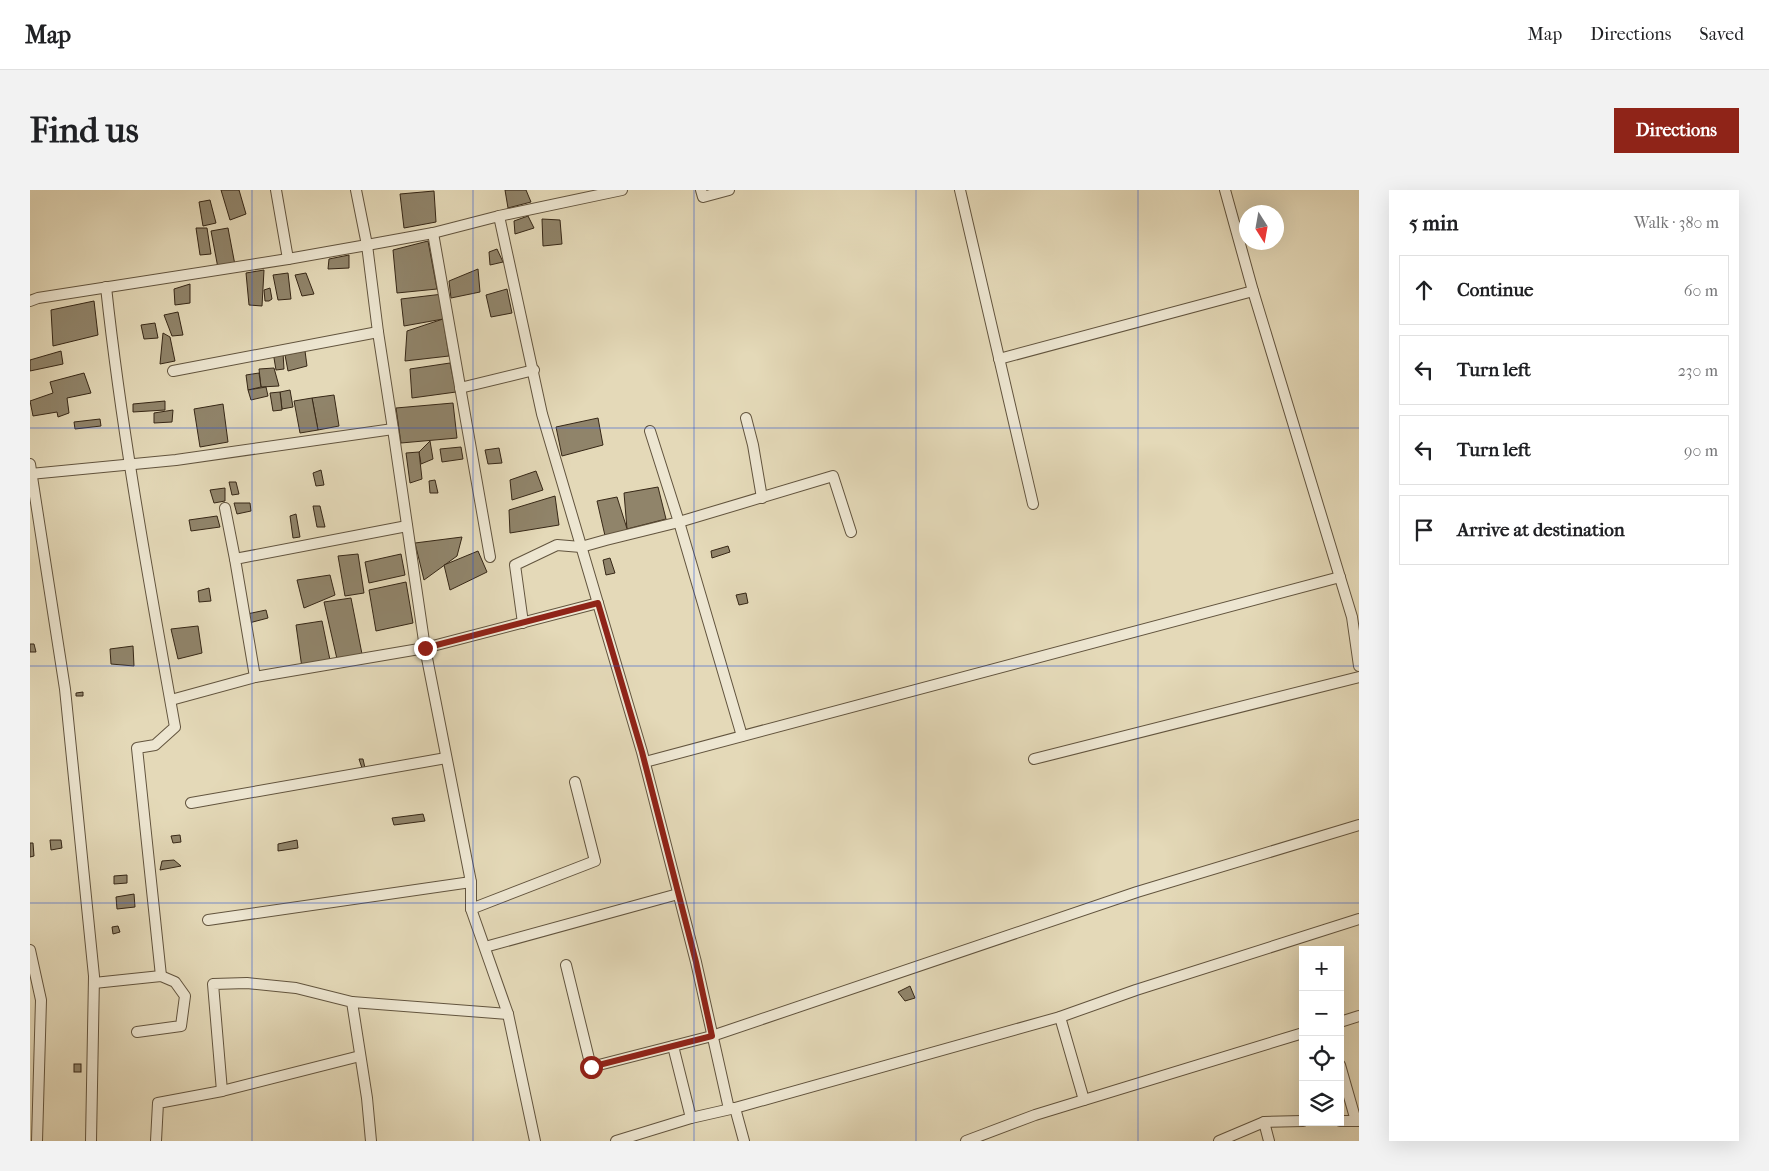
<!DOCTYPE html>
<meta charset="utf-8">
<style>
:root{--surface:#fff;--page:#f2f2f2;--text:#202124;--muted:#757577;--line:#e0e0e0;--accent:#8f2418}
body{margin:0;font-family:"IM FELL French Canon",serif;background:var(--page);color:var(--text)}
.controls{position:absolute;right:15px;bottom:15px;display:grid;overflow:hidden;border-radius:0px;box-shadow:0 5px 20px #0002}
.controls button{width:45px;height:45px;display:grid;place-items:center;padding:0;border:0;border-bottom:1px solid var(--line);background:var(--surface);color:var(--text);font:25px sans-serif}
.compass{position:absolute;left:1209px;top:15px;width:45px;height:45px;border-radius:50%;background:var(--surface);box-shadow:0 5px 20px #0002;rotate:169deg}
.stop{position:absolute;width:15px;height:15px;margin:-11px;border:4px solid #8f2418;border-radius:50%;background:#fff}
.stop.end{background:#8f2418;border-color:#fff;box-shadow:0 1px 5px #0008}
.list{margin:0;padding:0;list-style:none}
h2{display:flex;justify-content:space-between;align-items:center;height:65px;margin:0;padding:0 20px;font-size:21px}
h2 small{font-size:16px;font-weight:400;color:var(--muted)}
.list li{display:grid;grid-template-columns:32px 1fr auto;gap:15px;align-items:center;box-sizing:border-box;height:70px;margin:0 10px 10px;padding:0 10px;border:1px solid var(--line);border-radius:0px}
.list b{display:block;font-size:19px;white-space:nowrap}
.list em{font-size:16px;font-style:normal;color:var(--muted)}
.icon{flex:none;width:28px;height:28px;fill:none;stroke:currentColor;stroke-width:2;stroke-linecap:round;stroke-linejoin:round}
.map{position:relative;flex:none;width:1329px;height:951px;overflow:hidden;border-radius:0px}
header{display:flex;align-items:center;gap:30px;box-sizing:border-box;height:70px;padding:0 25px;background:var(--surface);border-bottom:1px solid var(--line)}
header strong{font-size:24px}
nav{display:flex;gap:28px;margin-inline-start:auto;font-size:18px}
.intro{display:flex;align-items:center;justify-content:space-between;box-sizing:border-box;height:120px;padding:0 30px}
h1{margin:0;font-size:35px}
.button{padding:12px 22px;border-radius:0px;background:var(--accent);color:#fff;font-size:18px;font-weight:700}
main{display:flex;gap:30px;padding:0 30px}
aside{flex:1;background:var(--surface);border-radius:0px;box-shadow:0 5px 20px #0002}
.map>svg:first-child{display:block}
</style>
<header>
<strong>Map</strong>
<nav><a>Map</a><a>Directions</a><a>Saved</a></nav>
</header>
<div class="intro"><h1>Find us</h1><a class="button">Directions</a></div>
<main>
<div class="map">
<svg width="1329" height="951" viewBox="0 0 1329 951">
<rect width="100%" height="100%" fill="#e4d9b8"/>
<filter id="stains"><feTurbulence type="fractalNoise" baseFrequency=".004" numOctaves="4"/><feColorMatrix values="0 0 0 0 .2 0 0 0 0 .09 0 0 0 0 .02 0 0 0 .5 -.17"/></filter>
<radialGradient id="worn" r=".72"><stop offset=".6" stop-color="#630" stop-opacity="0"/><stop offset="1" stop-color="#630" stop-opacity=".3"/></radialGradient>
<g fill="#90846a" stroke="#362716">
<path d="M191,0H209L216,24L200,30Z"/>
<path d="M475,0H496L501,12L478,18Z"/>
<path d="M404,1L406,32L374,38L370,4Z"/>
<path d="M180,10L186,33L173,36L169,12Z"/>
<path d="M498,26L504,38L485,44L484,31Z"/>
<path d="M512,29L530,30L532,54L513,56Z"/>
<path d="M166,38H177L181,64L170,65Z"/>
<path d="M198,38L205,75L188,78L181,41Z"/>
<path d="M398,51L407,99L367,103L363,60Z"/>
<path d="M467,59L473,72L460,75L459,62Z"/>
<path d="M319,65V78L298,79L299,69Z"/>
<path d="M448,79L450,102L421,108L419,91Z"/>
<path d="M234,80L232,116L219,115L216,83Z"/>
<path d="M258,83L261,109L248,110L243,85Z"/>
<path d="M276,83L284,104L272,106L265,85Z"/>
<path d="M160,94V113L145,115L144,99Z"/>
<path d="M240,98L242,109L239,111H235L234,100Z"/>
<path d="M477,99L482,123L461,127L456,105Z"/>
<path d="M413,104V129L374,136L371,109Z"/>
<path d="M64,111L68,145L23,156L21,120Z"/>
<path d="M148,122L153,145L142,146L134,125Z"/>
<path d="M413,129L419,166L375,171L377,141Z"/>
<path d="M125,133L128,148L114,149L111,135Z"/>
<path d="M133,143L140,147L145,171L130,174Z"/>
<path d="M31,161L33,174L0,181V170Z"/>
<path d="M275,161L277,176L258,181L255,165Z"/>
<path d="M243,162L253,163L254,179L246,180Z"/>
<path d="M420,173L426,202L382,208L380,179Z"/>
<path d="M244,178L249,196L231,197L229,179Z"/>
<path d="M54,183L61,203L37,208L39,223L28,227L27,222L3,226L0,211L23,203L20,192Z"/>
<path d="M229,183L231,197L218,200L216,185Z"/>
<path d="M236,197L238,206L221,210L218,200Z"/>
<path d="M260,200L263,217L252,219L250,202Z"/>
<path d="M250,202L252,220L243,221L240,203Z"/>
<path d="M304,205L309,236L288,240L282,208Z"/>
<path d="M282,208L288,240L270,243L264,211Z"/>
<path d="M135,211V220L103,222V214Z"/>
<path d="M423,213L427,248L371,253L366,218Z"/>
<path d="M193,214L198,252L170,257L164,219Z"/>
<path d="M143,220L142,232L124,233V223Z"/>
<path d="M568,228L573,255L532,266L526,237Z"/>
<path d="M70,229L71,236L45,239L44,232Z"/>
<path d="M400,251L403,269L391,274L389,262Z"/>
<path d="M431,257L433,269L412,272L410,259Z"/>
<path d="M469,258L472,273L458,274L455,260Z"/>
<path d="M389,262L392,289L380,293L376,263Z"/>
<path d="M291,280L294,295L286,296L283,283Z"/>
<path d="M506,281L513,300L482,310L480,290Z"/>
<path d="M405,290L408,303H400L399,291Z"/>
<path d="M199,292H206L209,304L202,305Z"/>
<path d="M628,297L636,329L597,339L594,303Z"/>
<path d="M195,298V311L184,313L180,300Z"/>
<path d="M525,306L529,335L480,343L479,320Z"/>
<path d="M587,307L599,345L576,350L567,311Z"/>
<path d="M204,313H220L221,321L207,324Z"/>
<path d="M283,316H290L295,337H287Z"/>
<path d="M266,324L270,347L263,348L260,326Z"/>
<path d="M187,326L190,337L161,341L159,330Z"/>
<path d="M432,347L427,366L394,390L385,353Z"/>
<path d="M698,356L700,362L682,368L681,361Z"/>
<path d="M448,361L457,382L420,400L414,375Z"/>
<path d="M328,364L334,403L315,406L308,366Z"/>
<path d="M371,364L375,385L339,393L335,372Z"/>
<path d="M580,368L585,383L576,385L573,370Z"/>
<path d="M300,385L305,405L274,418L267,390Z"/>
<path d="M376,392L383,433L346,441L339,400Z"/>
<path d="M179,398L181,411L169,412L168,401Z"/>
<path d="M716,403L718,413L709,415L706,405Z"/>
<path d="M321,408L332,464L307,469L294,412Z"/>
<path d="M236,420L238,428L219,433L217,424Z"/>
<path d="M292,431L300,470L272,478L266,435Z"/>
<path d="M168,436L172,463L148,469L141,439Z"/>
<path d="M0,454H4L6,462H0Z"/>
<path d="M103,456L104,476L81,474L80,459Z"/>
<path d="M53,502V506H46V503Z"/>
<path d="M329,569H333L335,578H332Z"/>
<path d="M393,624L395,631L364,635L362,628Z"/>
<path d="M150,645L151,652L143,653L141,646Z"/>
<path d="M20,650H31L32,658L21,660Z"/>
<path d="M267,650L268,658L248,661V654Z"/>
<path d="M0,653H3L4,666L0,667Z"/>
<path d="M144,670L151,676L130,680L132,671Z"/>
<path d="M97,685V693L84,694V686Z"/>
<path d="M104,704L105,717L87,719L86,707Z"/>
<path d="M88,736L90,742L83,744L82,737Z"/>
<path d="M880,796L885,808L875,811L868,802Z"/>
<rect x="44" y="874" width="7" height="8"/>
</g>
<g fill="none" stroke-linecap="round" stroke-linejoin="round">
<defs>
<g id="minor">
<path d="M246,0L258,69"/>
<path d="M671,0L673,7L699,0"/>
<path d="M930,0L1003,314"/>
<path d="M1195,0L1223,101L1322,427L1329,476"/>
<path d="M469,26L592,0"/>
<path d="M403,43L460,367"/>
<path d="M76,97C92,245 119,391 145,537L125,555L107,558L131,786"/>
<path d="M0,111L8,108L258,69L337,55L326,0"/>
<path d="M969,169L1223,101"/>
<path d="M143,181L348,142"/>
<path d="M430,198L504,180"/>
<path d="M716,228L723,255L732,308"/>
<path d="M620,241L649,332L712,546"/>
<path d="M0,274L35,499L64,786L61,951"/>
<path d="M0,284L146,270L363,239"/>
<path d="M195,318L205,369"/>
<path d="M377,336L205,369L225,487L395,458L568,413"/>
<path d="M493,433L485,375L527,355L551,357L576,350L649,332L803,286L821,342"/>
<path d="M141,510L225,487"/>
<path d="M1004,569L1329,487"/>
<path d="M615,572L1310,387"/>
<path d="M161,613L416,568"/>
<path d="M441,719L565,671L545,592"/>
<path d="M178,730L441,692"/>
<path d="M455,757L648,704"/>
<path d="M0,760L11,810L7,951"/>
<path d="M536,775L561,877L682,846L1107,702L1329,635"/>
<path d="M64,793L131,786L145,792L155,806L151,836L107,842"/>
<path d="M322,812L478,824"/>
<path d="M1030,827L1054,910"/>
<path d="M1310,832L1329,826"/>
<path d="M643,856L661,928"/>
<path d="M1310,875L1326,931"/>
<path d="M192,901L183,794L217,793L266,798L322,812L337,908L341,951"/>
<path d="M705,918L714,951"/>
<path d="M1310,931H1329"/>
<path d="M1234,932L1239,951"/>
<path d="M126,951L128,913L192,901L330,866"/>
<path d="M505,951L478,824L441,719V692L395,458L363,239L348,142L337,55L403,43L469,26L512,224L612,562L666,772L699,919"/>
<path d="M586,951L661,928L705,918L1030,827L1106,800L1329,729"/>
<path d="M936,951L1005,925L1273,843"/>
<path d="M1189,951L1234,932L1273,931"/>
</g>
</defs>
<use href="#minor" stroke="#62543e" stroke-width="12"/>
<use href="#minor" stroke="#ede6d1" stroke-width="10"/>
</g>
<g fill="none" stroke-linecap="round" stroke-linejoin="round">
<path stroke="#8f2418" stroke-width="6" d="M395,458L568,413L612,562L666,772L682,846L561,877"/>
</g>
<path fill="none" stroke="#1d4ed8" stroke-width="1" stroke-opacity="0.55" d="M222,0V951M443,0V951M664,0V951M886,0V951M1108,0V951M0,238H1329M0,476H1329M0,713H1329"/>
<rect width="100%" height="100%" filter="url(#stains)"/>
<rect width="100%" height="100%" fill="url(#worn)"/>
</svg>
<div class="controls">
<button>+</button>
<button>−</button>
<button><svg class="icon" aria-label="locate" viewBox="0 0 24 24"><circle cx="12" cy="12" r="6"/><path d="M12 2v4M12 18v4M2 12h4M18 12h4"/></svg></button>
<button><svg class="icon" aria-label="layers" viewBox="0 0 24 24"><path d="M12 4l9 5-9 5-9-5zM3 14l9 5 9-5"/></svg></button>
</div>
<svg class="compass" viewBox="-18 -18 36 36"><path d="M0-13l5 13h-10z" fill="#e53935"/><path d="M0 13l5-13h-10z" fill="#757577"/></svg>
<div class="stop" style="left:561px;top:877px"></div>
<div class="stop end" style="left:395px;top:458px"></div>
</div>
<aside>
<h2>5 min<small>Walk · 380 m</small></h2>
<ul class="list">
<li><svg class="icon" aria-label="ahead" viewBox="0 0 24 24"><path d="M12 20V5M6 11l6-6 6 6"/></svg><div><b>Continue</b></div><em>60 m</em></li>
<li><svg class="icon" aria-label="left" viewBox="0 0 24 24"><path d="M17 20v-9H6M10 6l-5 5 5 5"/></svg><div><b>Turn left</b></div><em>230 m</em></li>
<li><svg class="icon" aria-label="left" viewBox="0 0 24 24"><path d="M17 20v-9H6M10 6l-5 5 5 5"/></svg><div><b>Turn left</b></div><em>90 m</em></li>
<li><svg class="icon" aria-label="arrive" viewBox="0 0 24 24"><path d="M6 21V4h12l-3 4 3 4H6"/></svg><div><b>Arrive at destination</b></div></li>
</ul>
</aside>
</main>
